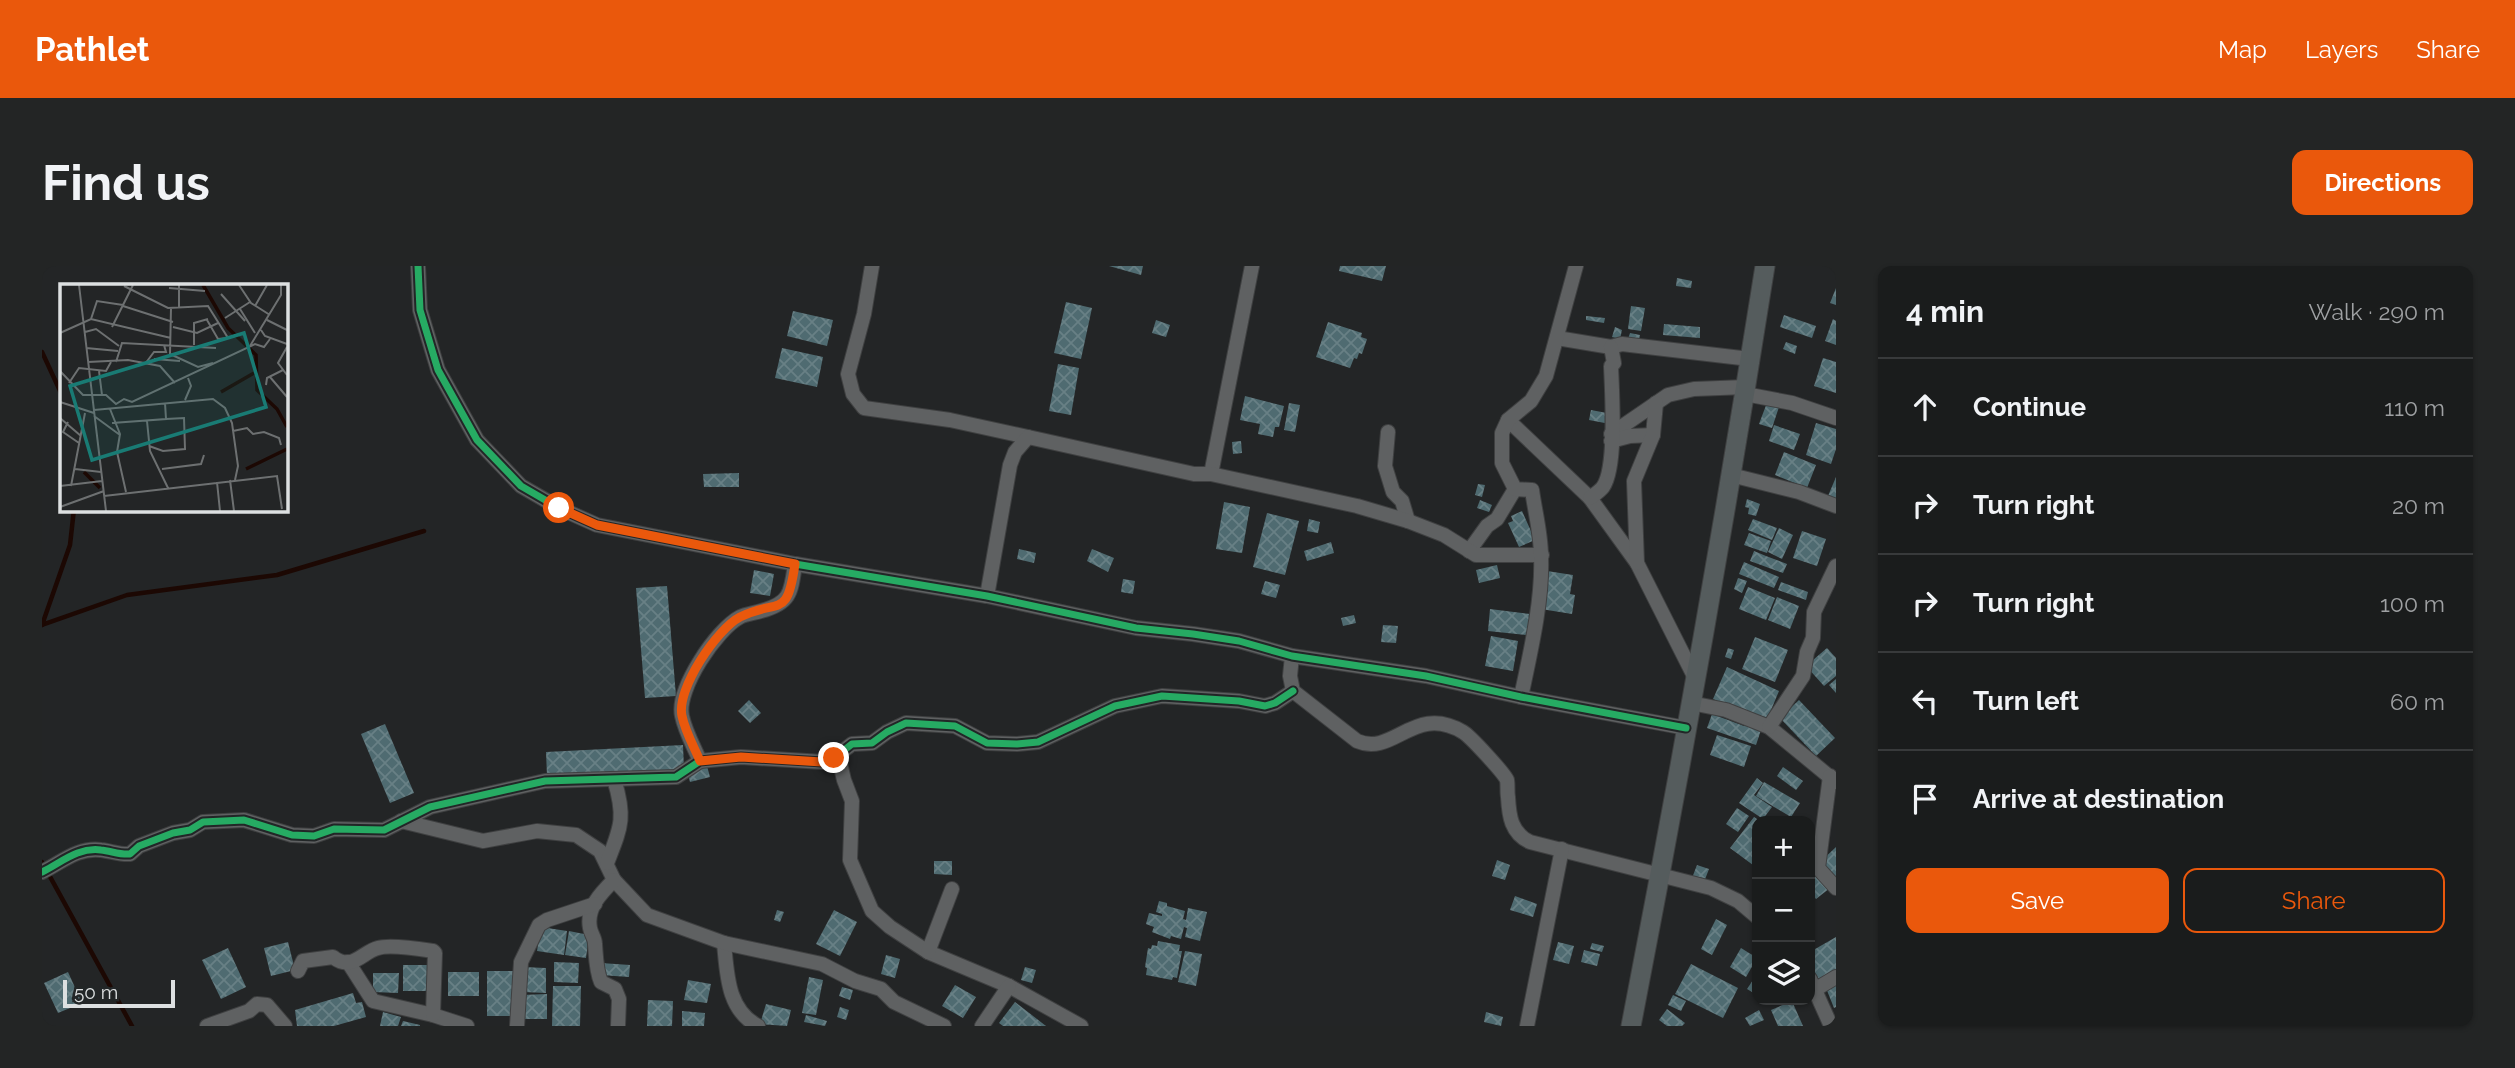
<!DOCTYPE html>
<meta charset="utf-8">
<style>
:root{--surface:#1a1c1c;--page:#232525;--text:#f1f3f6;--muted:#9fa1a3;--line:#383a3b;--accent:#ea580c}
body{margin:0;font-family:Raleway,sans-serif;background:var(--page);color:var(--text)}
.controls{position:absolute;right:21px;bottom:21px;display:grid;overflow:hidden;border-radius:14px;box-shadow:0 2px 5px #0004}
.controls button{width:63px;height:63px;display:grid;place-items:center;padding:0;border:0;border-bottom:2px solid var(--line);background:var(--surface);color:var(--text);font:35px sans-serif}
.scale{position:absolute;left:21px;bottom:18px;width:112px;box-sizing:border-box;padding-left:7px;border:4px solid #dde0e1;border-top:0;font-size:19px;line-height:24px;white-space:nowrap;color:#dde0e1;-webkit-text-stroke:5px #222627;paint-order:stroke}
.stop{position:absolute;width:21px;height:21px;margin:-16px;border:5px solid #ea580c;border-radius:50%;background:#fff}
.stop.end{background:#ea580c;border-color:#fff;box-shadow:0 2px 7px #0008}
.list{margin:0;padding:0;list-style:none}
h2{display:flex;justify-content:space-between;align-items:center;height:91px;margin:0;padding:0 28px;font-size:30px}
h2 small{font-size:23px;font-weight:400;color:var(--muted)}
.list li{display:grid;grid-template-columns:46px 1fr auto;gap:21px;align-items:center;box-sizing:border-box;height:98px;padding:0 28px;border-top:2px solid var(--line)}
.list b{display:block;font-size:26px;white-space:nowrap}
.list em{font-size:23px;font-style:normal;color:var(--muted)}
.actions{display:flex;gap:14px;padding:21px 28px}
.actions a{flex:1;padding:16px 0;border:2px solid var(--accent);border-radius:14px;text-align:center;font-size:24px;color:var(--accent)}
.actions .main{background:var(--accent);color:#fff}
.icon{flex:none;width:38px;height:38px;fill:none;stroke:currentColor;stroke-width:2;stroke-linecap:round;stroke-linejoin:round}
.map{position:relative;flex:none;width:1794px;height:760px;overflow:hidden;border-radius:14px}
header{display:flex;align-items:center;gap:42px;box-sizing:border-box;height:98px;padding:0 35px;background:var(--accent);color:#fff}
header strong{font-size:33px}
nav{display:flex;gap:38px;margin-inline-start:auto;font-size:24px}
.intro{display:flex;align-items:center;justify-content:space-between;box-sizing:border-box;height:168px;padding:0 42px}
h1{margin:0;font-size:49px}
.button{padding:18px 32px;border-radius:14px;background:var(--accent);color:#fff;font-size:24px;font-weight:700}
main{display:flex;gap:42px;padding:0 42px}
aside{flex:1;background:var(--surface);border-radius:14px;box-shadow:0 2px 5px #0004}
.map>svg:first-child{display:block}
</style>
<header>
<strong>Pathlet</strong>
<nav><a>Map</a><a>Layers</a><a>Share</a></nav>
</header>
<div class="intro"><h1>Find us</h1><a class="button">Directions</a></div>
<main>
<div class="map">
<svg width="1794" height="760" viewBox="0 0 1794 760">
<defs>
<pattern id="building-cross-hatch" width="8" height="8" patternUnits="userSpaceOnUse" patternTransform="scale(1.75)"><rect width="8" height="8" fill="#4f6b71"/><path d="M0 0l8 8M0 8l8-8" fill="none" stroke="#688085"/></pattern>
</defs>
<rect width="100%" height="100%" fill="#232526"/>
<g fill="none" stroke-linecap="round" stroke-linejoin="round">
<g stroke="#1c0803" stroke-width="4.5">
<path d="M0,86L19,127"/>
<path d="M0,359L85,329L235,309L382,265"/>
<path d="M0,359L28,279L32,243"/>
<path d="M0,596L90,760"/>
</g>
</g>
<g fill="url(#building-cross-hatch)">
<path d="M1067,0H1101L1099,9Z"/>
<path d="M1298,0H1344L1340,15L1297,5Z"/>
<path d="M1635,12L1650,15L1649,22L1634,20Z"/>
<path d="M1794,22V39L1788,37Z"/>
<path d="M1024,36L1050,42L1039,93L1012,87Z"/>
<path d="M1589,40L1603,42L1599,65L1586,63Z"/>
<path d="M751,45L791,54L785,80L745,70Z"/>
<path d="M1742,49L1774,60L1770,72L1738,61Z"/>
<path d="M1544,50L1563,52L1562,57L1544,54Z"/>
<path d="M1791,53L1794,55V79L1783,75Z"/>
<path d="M1114,54L1128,59L1124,71L1110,67Z"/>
<path d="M1286,56L1320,67L1319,71L1325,73L1320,88L1317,87L1315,93L1312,92L1308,102L1274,91Z"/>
<path d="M1622,58L1658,61V72L1621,69Z"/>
<path d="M1573,61L1580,64L1578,73L1570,71Z"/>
<path d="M1588,67L1598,69L1596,78L1585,76Z"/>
<path d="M1744,76L1755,80L1753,88L1741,83Z"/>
<path d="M740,82L781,91L775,121L733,112Z"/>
<path d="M1781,92L1794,96V127L1772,120Z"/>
<path d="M1016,98L1037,102L1029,149L1007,145Z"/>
<path d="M1203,130L1242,140L1237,161H1233L1231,171L1216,168L1218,158L1198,154Z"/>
<path d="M1726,134L1738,138L1730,162L1717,158Z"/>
<path d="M1247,137L1258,139L1253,166L1242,164Z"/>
<path d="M1549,144L1570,148L1568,158L1547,154Z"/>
<path d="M1774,157L1794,163V183L1789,198L1764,189Z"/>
<path d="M1732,159L1758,168L1752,184L1727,175Z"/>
<path d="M1199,175L1200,187L1191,188L1190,176Z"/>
<path d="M1742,186L1774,199L1765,222L1733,209Z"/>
<path d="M697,207V221H662L661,208Z"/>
<path d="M1794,211V234L1786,230Z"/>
<path d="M1436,218L1443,219L1440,231L1433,229Z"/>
<path d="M1705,233L1718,238L1714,250L1706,248L1707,242L1703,241Z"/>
<path d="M1438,234L1450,239L1447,246L1435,242Z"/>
<path d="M1182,236L1208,241L1200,287L1174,283Z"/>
<path d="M1480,245L1493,274L1477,281L1466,257L1471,255L1469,250Z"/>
<path d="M1225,247L1257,255L1243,309L1211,301Z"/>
<path d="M1267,253L1278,256L1276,267L1265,265Z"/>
<path d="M1711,253L1735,262L1730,274L1706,264Z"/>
<path d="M1737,262L1751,269L1740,293L1726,286Z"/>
<path d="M1760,265L1784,273L1775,300L1751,292Z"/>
<path d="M1707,267L1729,275L1725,287L1702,279Z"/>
<path d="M1289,276L1292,287L1265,295L1262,285Z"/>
<path d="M977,283L994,287L992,297L975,293Z"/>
<path d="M1050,283L1072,292L1066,306L1045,295Z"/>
<path d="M1712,285L1724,290L1723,292L1724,290L1745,298L1741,307L1708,295Z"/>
<path d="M1702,296L1737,311L1732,322L1697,308Z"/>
<path d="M1455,299L1458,312L1437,317L1434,304Z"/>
<path d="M712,304L732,308L728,330L708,327Z"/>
<path d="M1505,305L1531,309L1528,328L1533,329L1530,348L1499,343Z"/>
<path d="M1696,312L1705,315L1700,327L1692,323Z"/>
<path d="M1081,313L1093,315L1091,328L1079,326Z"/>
<path d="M1223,315L1238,319L1234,332L1219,328Z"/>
<path d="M1739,316L1766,326L1764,334L1736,324Z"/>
<path d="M625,320L634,430L603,432L594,322Z"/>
<path d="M1706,321L1733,332L1724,354L1697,343Z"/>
<path d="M1735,331L1757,340L1748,363L1726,354Z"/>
<path d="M1448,343L1488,348L1485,369L1446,365Z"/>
<path d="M1312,349L1314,357L1301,360L1299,352Z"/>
<path d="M1341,359L1356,360L1354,377L1339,376Z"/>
<path d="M1449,370L1476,375L1471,405L1443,400Z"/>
<path d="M1713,371L1746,384L1733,416L1700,403Z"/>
<path d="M1686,382L1692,384L1689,393L1683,391Z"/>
<path d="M1785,382L1794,392V410L1782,420L1764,400Z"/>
<path d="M1685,401L1737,425L1724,456L1671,433Z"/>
<path d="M1794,413V427L1787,419Z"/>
<path d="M707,434L719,447L708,457L696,445Z"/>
<path d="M1757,434L1793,472L1774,490L1738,452Z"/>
<path d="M1670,448L1702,460L1704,455L1720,461L1714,479L1665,462Z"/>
<path d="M343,458L372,527L348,537L319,468Z"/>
<path d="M1675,469L1709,480L1702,501L1668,489Z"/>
<path d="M641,479L642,503L505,510L504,486Z"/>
<path d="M665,500L668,511L648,516L645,504Z"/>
<path d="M1741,501L1761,515L1754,524L1735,510Z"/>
<path d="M1715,512L1721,517L1712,529L1730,541L1721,553L1697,537Z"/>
<path d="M1722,516L1758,537L1749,551L1714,530Z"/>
<path d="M1695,542L1707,550L1696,566L1684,558Z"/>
<path d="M1712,551L1718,555H1715V602L1688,582Z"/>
<path d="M1794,581V615L1777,597Z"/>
<path d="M1455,594L1468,599L1463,614L1450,610Z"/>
<path d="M892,595H910V609L892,608Z"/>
<path d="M1655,599L1667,603L1662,616L1650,612Z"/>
<path d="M1771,601L1788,622L1774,633L1768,626V604Z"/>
<path d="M1473,630L1495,638L1491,651L1468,644Z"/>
<path d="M1117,635L1125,637V640L1143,645L1141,653L1144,654L1146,642L1165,646L1158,675L1143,671L1145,662L1142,661L1139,673L1129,670L1128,673L1110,666L1112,661L1104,658L1107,647L1120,650V648L1114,646Z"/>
<path d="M735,644L742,646L738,656L732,654Z"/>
<path d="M792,644L815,656L798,690L774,678Z"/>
<path d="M1674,653L1685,659L1670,689L1659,683Z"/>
<path d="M499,661L525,665L522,689L495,685Z"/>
<path d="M527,665L547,669L544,692L523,689Z"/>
<path d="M1794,671V706L1778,715L1768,698V686Z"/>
<path d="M1116,675L1138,679L1137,685H1140L1135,712L1131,711L1130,714L1104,709L1105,702L1103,701L1106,682L1109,683L1110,679L1115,680Z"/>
<path d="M246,676L253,704L229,710L222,682Z"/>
<path d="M1516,676L1532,680L1527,698L1511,694Z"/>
<path d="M1550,677L1562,680L1560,686L1548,683Z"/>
<path d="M186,682L204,721L179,733L160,694Z"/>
<path d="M1699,682L1715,692L1704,711L1688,701Z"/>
<path d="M1542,684L1558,688L1555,700L1539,696Z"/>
<path d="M1143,685L1160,688L1154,720L1136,716Z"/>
<path d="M844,689L858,693L853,712L839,708Z"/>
<path d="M512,696L537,697L536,717L512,716Z"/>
<path d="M559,697L588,699L587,711L558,709Z"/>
<path d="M1649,698L1696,722L1681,752L1633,728Z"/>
<rect x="361" y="699" width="26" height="26"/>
<path d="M481,701L504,702V727L481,726Z"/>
<path d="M983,701L994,704L990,717L979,714Z"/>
<rect x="445" y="705" width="26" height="45"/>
<path d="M26,706L40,737L16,747L2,717Z"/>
<rect x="406" y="706" width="31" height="24"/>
<path d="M331,707H357L356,727L331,726Z"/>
<path d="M1715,708V729L1705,723Z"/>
<path d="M767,711L781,714L774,749L760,747Z"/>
<path d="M646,714L669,718L665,737L642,734Z"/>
<path d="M1794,718V741L1792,742L1784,722Z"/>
<path d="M913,719L934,731L921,752L900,740Z"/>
<path d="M511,720H539L538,760H510Z"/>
<path d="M800,721L811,724L808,734L797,730Z"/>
<path d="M311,727L314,737L320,736L324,751L292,760H255L253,744Z"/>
<path d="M505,728V753H479V729Z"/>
<path d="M1631,729L1644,735L1639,745L1626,739Z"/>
<path d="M606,734L631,735L630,760H605Z"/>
<path d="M1750,735L1761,760H1736L1729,744Z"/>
<path d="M973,736L1004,760H961L957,757Z"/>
<path d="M724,738L749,744L745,760L718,758Z"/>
<path d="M798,741L807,744L804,754L795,751Z"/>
<path d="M1625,743L1643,757L1640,760H1625L1617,754Z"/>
<path d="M1717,744L1722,754L1708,760L1703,752Z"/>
<path d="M640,745L663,747L662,760H640Z"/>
<path d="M341,746L359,751L356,760H338Z"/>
<path d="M1444,746L1461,751L1459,760L1442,756Z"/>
<path d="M764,749L785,755L783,760L762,756Z"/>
<path d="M361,755L378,759V760H359Z"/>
</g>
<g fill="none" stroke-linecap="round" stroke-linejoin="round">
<defs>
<g id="street">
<path d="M376,0L378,44L396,104L435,174L479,220L517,242L555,259L753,298L945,330L1094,362L1151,368L1197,375L1250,390L1384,410L1479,431L1644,462"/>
<path d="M830,0L822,48L806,108L811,128L822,142L908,154L986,171"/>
<path d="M1515,72L1569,81L1580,78L1708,93"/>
<path d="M1703,128L1750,137L1794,152"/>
<path d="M1466,154L1548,232L1595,297L1653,412"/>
<path d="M1346,166L1343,200L1351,226L1360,235L1366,255"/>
<path d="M1569,168L1626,129L1652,123L1704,121"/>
<path d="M1569,175L1588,170L1611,169"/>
<path d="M1169,208L1210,0"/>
<path d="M1689,209L1757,226L1794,240"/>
<path d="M1548,232C1552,229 1558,225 1561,221C1575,201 1570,126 1569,100L1572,97L1569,81"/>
<path d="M1427,285L1445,260L1455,253L1473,223"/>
<path d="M1595,297L1592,215L1611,169L1614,137"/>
<path d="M945,330L968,199L973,186L986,171L1152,208H1169L1315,240L1366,255L1402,269L1434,289H1500"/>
<path d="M1250,390L1248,410L1251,425L1315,475C1352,491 1372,437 1421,466C1428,470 1462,507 1465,514C1466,519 1465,526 1466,531C1467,550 1469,567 1488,576L1669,622L1696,635L1715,651"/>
<path d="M1479,431C1488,388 1501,334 1499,290C1499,268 1493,246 1490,224L1473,223L1460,197V167L1466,154L1489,135L1504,110L1534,0"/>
<path d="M1649,437L1684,444L1727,461L1794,516"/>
<path d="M1727,461L1761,410L1765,386L1771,372L1772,346L1794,300"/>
<path d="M796,489L802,514L810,535L808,594L830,645L848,661L886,686L967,720L1039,760"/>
<path d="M658,495C652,481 643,465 640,450C634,423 675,363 698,351C704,348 713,347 719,345C749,337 749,326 753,298"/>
<path d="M1788,510L1776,602L1794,622"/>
<path d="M359,555L441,575L495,565L534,569L558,585L572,614L605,649L682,677C685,707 685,744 716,760"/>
<path d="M565,597C579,561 584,552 572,513"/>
<path d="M0,606C20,596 36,581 59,584C69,585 78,589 88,588L97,580L131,567L148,564L161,556L202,554L250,569L272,570L292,563L342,564L388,541L503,515L634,511L658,495L699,491L781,496L792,492L810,478L830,477L845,466L864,457L913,460L945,477L975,478L996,476L1073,440L1120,430L1197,435L1223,440L1233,437L1251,425"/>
<path d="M572,614C559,627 544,642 548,662C549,668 553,672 553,678C554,691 554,704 559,716L573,723L577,733L576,760"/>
<path d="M682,677L780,698L813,715L839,723L852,736L902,760"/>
<path d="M886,686L910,623"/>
<path d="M306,696L331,735L391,749L425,760"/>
<path d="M256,705L261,695L291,691C310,706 320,686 336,682C348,678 378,683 391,685L393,687L391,749"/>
<path d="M1768,713L1789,760"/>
<path d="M1774,723L1794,711"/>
<path d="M165,760L207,745L215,738L225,739L243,760"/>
<path d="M475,760L479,696L497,659L505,654L553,638"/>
<path d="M940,760L967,720"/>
<path d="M1485,760L1520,583"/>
</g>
<path id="secondary" d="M1589,760C1638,508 1683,254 1723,0"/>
</defs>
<use href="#street" stroke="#3f4041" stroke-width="16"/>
<use href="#secondary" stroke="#3f4041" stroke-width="21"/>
<use href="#street" stroke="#5f6162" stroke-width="14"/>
<use href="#secondary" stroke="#555c5d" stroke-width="19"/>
<defs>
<g id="cycleway">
<path d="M376,0L378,44L396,104L435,174L479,220L517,242L555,259L753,298L945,330L1094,362L1151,368L1197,375L1250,390L1384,410L1479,431L1644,462"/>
<path d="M0,606C20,596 36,581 59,584C69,585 78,589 88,588L97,580L131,567L148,564L161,556L202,554L250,569L272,570L292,563L342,564L388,541L503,515L634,511L658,495L699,491L781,496L792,492L810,478L830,477L845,466L864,457L913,460L945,477L975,478L996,476L1073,440L1120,430L1197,435L1223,440L1233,437L1251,425"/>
</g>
</defs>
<use href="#cycleway" stroke="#222627" stroke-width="11"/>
<use href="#cycleway" stroke="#26ab63" stroke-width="7"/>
</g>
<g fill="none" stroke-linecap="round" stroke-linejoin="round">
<path stroke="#ea580c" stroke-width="9" d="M517,242L555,259L753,298C745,354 738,332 698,351C675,363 634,423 640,450C643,465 652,481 658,495L699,491L780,496L792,492"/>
</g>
<g transform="translate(18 18)">
<rect width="228" height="228" fill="#232526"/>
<path fill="none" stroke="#1c0803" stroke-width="3.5" d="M143,1L168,44L196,71L197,106L217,125L227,143M161,108L194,89M186,185L227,165M24,188L40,204"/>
<path fill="none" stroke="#6d7071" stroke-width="2" d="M19,1L46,227M119,1V24M179,1L191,19L210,31M64,2L108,24L148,22L168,54L158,55L147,36M109,4L145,7M161,10L185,37M63,22L113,38M195,22L207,1M111,24L110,70L138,83L153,79M180,25L195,49M165,34L190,18M31,35L37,17L63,21M207,36L227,46M52,43L73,1M113,43L137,49L158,39M201,46L205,52L227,60M25,48L36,45L59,62M0,49L31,35L111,54M134,61V39L148,35M190,62L221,11V1M227,63L218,79L227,91M26,64L58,67M94,75L120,77M28,78L68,76L100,82L115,99M56,78L62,59L156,64M85,80L94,68H106L104,61M0,87L23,111H46L56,120L64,115L72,118L195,60L204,63L210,55M39,87L42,111M210,93L227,113M9,99L19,84L46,87L51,78M206,101L207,94L223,86M125,116L131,102L128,94M0,118L34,129M50,125L60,150L57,168L66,208M34,126L153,115L165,124L172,139L178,182L175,196M34,132L60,151M0,134L21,152M87,137L90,167L108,204M8,138L3,148L19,159M52,139L106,135L105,119M173,147L187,144L193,150L204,148L219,154L221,161M89,162L103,167L125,165L124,134L106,135M15,185L41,188M102,185L141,180L144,171M170,196L174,227M157,198L160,227M0,202L42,197M11,202L25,129M44,212L217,192L222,225M0,223L44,207"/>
<path fill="#197b74" fill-opacity="0.15" stroke="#197b74" stroke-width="3.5" d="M184,49L206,123L32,176L10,102Z"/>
<rect width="228" height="228" fill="none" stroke="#dde0e1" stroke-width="3.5"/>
</g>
</svg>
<div class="controls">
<button>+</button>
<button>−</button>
<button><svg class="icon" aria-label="layers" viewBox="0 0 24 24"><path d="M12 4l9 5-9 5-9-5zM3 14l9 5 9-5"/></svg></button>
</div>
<div class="scale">50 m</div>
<div class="stop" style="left:517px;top:242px"></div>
<div class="stop end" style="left:792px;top:492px"></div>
</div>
<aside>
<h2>4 min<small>Walk · 290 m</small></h2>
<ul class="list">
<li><svg class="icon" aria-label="ahead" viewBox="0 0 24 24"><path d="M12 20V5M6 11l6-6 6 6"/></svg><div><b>Continue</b></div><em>110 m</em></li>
<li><svg class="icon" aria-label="right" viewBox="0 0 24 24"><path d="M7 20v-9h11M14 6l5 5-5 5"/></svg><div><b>Turn right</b></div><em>20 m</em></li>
<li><svg class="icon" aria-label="right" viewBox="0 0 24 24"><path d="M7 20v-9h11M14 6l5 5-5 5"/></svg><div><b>Turn right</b></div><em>100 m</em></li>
<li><svg class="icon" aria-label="left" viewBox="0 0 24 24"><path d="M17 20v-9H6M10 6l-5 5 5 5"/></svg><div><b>Turn left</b></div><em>60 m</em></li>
<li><svg class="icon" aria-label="arrive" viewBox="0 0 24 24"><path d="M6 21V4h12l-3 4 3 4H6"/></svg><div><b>Arrive at destination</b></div></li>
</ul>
<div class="actions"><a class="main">Save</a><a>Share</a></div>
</aside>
</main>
